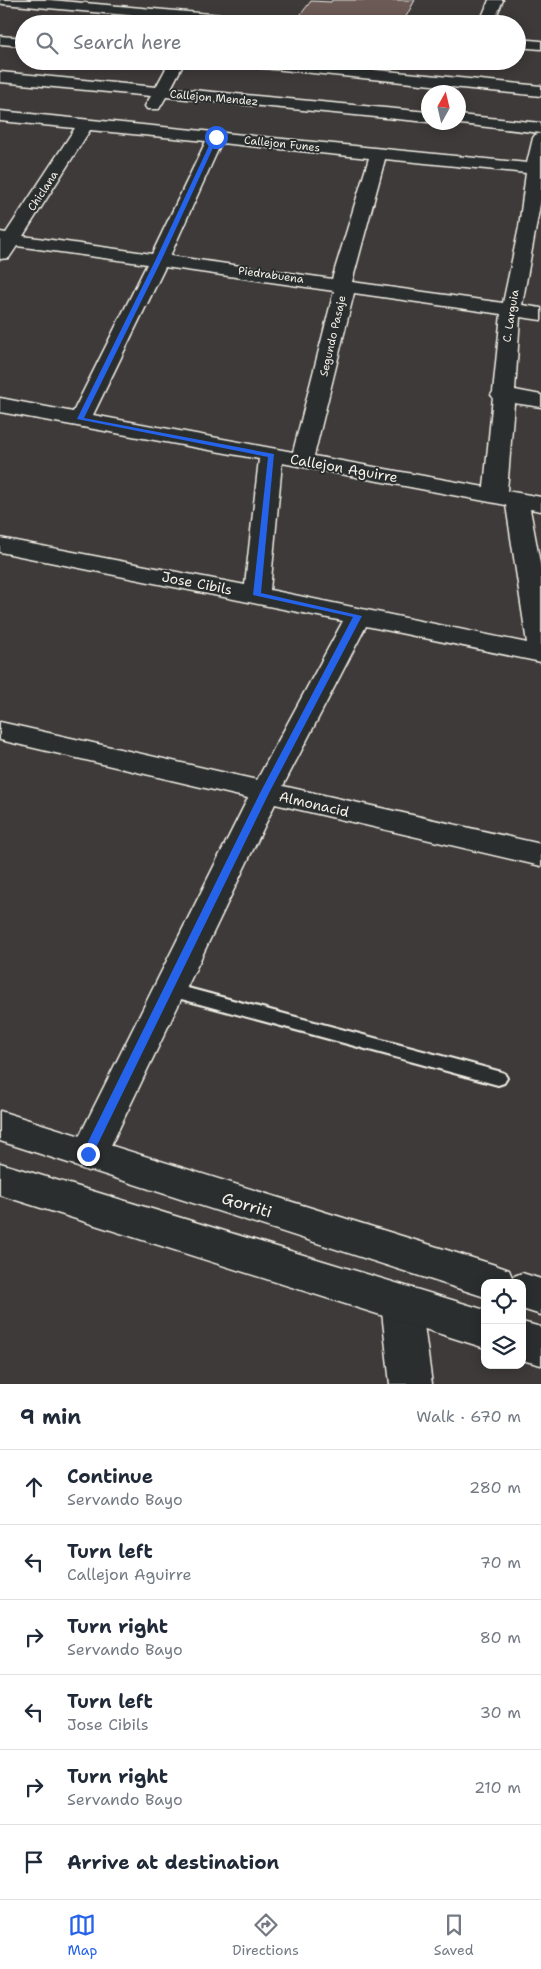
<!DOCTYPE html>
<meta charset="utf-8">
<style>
:root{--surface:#fff;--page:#f6f6f7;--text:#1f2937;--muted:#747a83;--line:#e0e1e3;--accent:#2563eb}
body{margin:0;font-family:"Shantell Sans",sans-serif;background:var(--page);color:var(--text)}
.controls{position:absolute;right:15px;bottom:15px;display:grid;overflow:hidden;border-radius:10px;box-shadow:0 2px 12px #0003}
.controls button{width:45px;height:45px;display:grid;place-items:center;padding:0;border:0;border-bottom:1px solid var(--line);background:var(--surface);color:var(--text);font:25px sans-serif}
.compass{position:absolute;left:421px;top:85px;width:45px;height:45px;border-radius:50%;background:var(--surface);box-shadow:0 2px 12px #0003;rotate:8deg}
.stop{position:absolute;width:15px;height:15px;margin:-11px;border:4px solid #2563eb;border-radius:50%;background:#fff}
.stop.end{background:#2563eb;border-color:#fff;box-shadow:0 1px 5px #0008}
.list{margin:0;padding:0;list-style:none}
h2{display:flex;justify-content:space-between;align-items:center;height:65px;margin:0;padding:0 20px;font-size:21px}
h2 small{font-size:16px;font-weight:400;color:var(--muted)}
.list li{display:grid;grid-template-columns:32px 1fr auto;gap:15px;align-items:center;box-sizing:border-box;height:75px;padding:0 20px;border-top:1px solid var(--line)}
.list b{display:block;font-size:19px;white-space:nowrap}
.list p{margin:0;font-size:16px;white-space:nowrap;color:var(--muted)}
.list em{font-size:16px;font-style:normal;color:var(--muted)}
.icon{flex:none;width:28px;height:28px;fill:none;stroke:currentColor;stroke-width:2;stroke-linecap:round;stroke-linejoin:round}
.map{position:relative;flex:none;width:541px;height:1384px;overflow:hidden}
.search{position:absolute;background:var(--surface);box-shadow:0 2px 12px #0003;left:15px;right:15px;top:15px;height:55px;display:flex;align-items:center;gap:12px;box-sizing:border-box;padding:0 18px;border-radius:28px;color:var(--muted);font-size:19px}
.sheet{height:515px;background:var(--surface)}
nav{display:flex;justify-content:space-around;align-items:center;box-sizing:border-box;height:70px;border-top:1px solid var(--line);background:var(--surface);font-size:14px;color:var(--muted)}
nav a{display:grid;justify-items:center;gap:2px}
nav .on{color:var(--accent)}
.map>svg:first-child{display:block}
</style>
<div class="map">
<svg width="541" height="1384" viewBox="0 0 541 1384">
<rect width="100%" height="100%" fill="#3e3a3a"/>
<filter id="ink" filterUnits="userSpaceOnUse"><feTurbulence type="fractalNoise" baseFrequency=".02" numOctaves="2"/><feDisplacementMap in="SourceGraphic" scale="10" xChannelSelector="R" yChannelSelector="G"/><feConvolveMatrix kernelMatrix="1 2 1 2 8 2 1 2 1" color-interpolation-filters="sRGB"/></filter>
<g filter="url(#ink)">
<path fill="#6c5a56" stroke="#f4f1e8" d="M332,0H415L402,24H374L298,18L311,1L331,2Z"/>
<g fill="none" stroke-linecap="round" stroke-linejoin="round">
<defs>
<path id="lane" d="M169,983L498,1071L504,1073L507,1078L504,1083L498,1085L163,994L161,989L163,984Z"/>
<g id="street">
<path d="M0,0H50L280,20L287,24H229L3,4L0,3Z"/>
<path d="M489,0H503L493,24H479Z"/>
<path d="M0,36L24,38V46L0,44Z"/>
<path d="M517,39L541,41V49L517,47Z"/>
<path d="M170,61H185L171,88L428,112V122L166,97L159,109H147L145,106L151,96L0,82V72L156,87Z"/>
<path d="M227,61H282L541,86V96L234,65Z"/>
<path d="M0,111L527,163L533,138L535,135L541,133V199L522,305L541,308V320L520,317L515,390L541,395V407L514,403L507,491L541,497V511L530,509L541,569V662L366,626L283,786L541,844V866L275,804L101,1166L88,1171L75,1166L70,1155L248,798L0,740V722L257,780L343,621L0,552V538L245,585L259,459L0,412V398L73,412L147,264L17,246L9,258L0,259V232L6,233L75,128L0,121ZM90,130L206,141L152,254L23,236ZM221,143L369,158L332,279L170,256ZM385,159L526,173L519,227L503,303L352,282ZM165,267L334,291L293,452L93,415ZM354,293L501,314L493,392L491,395L493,397L484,487L314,456ZM282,463L506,505L527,643L270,590Z"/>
<path d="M458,115L541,123V133L452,123L458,122Z"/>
<path d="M401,1285L415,1290L421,1303L432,1384H390L381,1303L387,1290Z"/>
</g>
<g id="secondary">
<path d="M0,1111L495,1265L509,1270L512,1277L522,1273L541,1279V1315L522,1309V1283H485V1297L0,1141Z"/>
<path d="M0,1163L485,1310V1348L0,1195Z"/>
<path d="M522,1322L541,1327V1365L522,1360Z"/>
</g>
</defs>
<use href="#lane" stroke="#f4f1e8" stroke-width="4"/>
<use href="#street" stroke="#f4f1e8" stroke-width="3"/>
<use href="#secondary" stroke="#f4f1e8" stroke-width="3"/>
<use href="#lane" fill="#2a2d2e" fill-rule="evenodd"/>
<use href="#street" fill="#2a2d2e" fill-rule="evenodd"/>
<use href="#secondary" fill="#2a2d2e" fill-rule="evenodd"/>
</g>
</g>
<path fill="#2563eb" d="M216,136L218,137L162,259L84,418L274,454L261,593L362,616L269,793L91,1158L88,1159L82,1154L260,793L353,617L253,595L268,457L77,419L156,259L213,137Z"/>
<g text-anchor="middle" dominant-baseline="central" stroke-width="4" stroke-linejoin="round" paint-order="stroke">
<g font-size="11" fill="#f4f1e8" stroke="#2a2d2e">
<text transform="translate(214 98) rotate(5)">Callejon Mendez</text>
<text transform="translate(282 144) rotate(6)">Callejon Funes</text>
<text transform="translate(43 191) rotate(-57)">Chiclana</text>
<text transform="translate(271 275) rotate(8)">Piedrabuena</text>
<text transform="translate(511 316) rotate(-81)">C. Larguia</text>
<text transform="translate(333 336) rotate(-77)">Segundo Pasaje</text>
</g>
<g font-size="14" fill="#f4f1e8" stroke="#2a2d2e">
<text transform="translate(344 468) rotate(10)">Callejon Aguirre</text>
<text transform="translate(197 583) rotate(11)">Jose Cibils</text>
<text transform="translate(314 804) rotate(13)">Almonacid</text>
</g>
<g font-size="16" fill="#f4f1e8" stroke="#2a2d2e">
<text transform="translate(247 1205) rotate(17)">Gorriti</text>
</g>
</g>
</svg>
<div class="controls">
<button><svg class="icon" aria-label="locate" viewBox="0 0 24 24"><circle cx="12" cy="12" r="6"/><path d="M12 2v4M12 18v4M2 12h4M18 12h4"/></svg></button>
<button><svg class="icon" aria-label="layers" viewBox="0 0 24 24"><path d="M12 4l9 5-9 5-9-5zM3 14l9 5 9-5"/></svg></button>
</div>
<svg class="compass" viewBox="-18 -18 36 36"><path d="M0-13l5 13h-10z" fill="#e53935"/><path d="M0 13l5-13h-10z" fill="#747a83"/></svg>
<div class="stop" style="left:216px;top:137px"></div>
<div class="stop end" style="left:88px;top:1154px"></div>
<div class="search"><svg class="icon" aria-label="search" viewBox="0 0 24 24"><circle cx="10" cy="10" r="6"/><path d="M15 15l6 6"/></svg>Search here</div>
</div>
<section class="sheet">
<h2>9 min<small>Walk · 670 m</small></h2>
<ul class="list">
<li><svg class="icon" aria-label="ahead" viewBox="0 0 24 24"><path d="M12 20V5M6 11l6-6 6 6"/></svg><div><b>Continue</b><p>Servando Bayo</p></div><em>280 m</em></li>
<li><svg class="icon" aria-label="left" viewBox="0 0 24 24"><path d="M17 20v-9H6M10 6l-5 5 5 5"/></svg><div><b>Turn left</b><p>Callejon Aguirre</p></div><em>70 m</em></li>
<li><svg class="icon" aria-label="right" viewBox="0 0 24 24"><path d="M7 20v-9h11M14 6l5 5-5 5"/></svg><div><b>Turn right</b><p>Servando Bayo</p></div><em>80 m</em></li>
<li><svg class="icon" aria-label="left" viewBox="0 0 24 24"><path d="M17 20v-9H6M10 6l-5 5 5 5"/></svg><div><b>Turn left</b><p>Jose Cibils</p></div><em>30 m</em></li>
<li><svg class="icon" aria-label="right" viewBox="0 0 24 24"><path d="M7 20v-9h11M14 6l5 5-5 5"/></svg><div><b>Turn right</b><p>Servando Bayo</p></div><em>210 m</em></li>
<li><svg class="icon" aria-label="arrive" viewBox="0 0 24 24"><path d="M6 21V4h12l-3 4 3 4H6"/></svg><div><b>Arrive at destination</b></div></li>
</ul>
</section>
<nav>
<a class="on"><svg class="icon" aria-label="map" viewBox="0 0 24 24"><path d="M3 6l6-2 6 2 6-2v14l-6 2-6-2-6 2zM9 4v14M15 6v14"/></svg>Map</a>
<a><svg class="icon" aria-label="directions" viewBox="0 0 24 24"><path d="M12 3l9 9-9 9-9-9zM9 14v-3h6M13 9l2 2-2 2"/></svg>Directions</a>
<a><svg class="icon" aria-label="saved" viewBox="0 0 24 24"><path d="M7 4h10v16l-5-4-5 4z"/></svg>Saved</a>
</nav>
